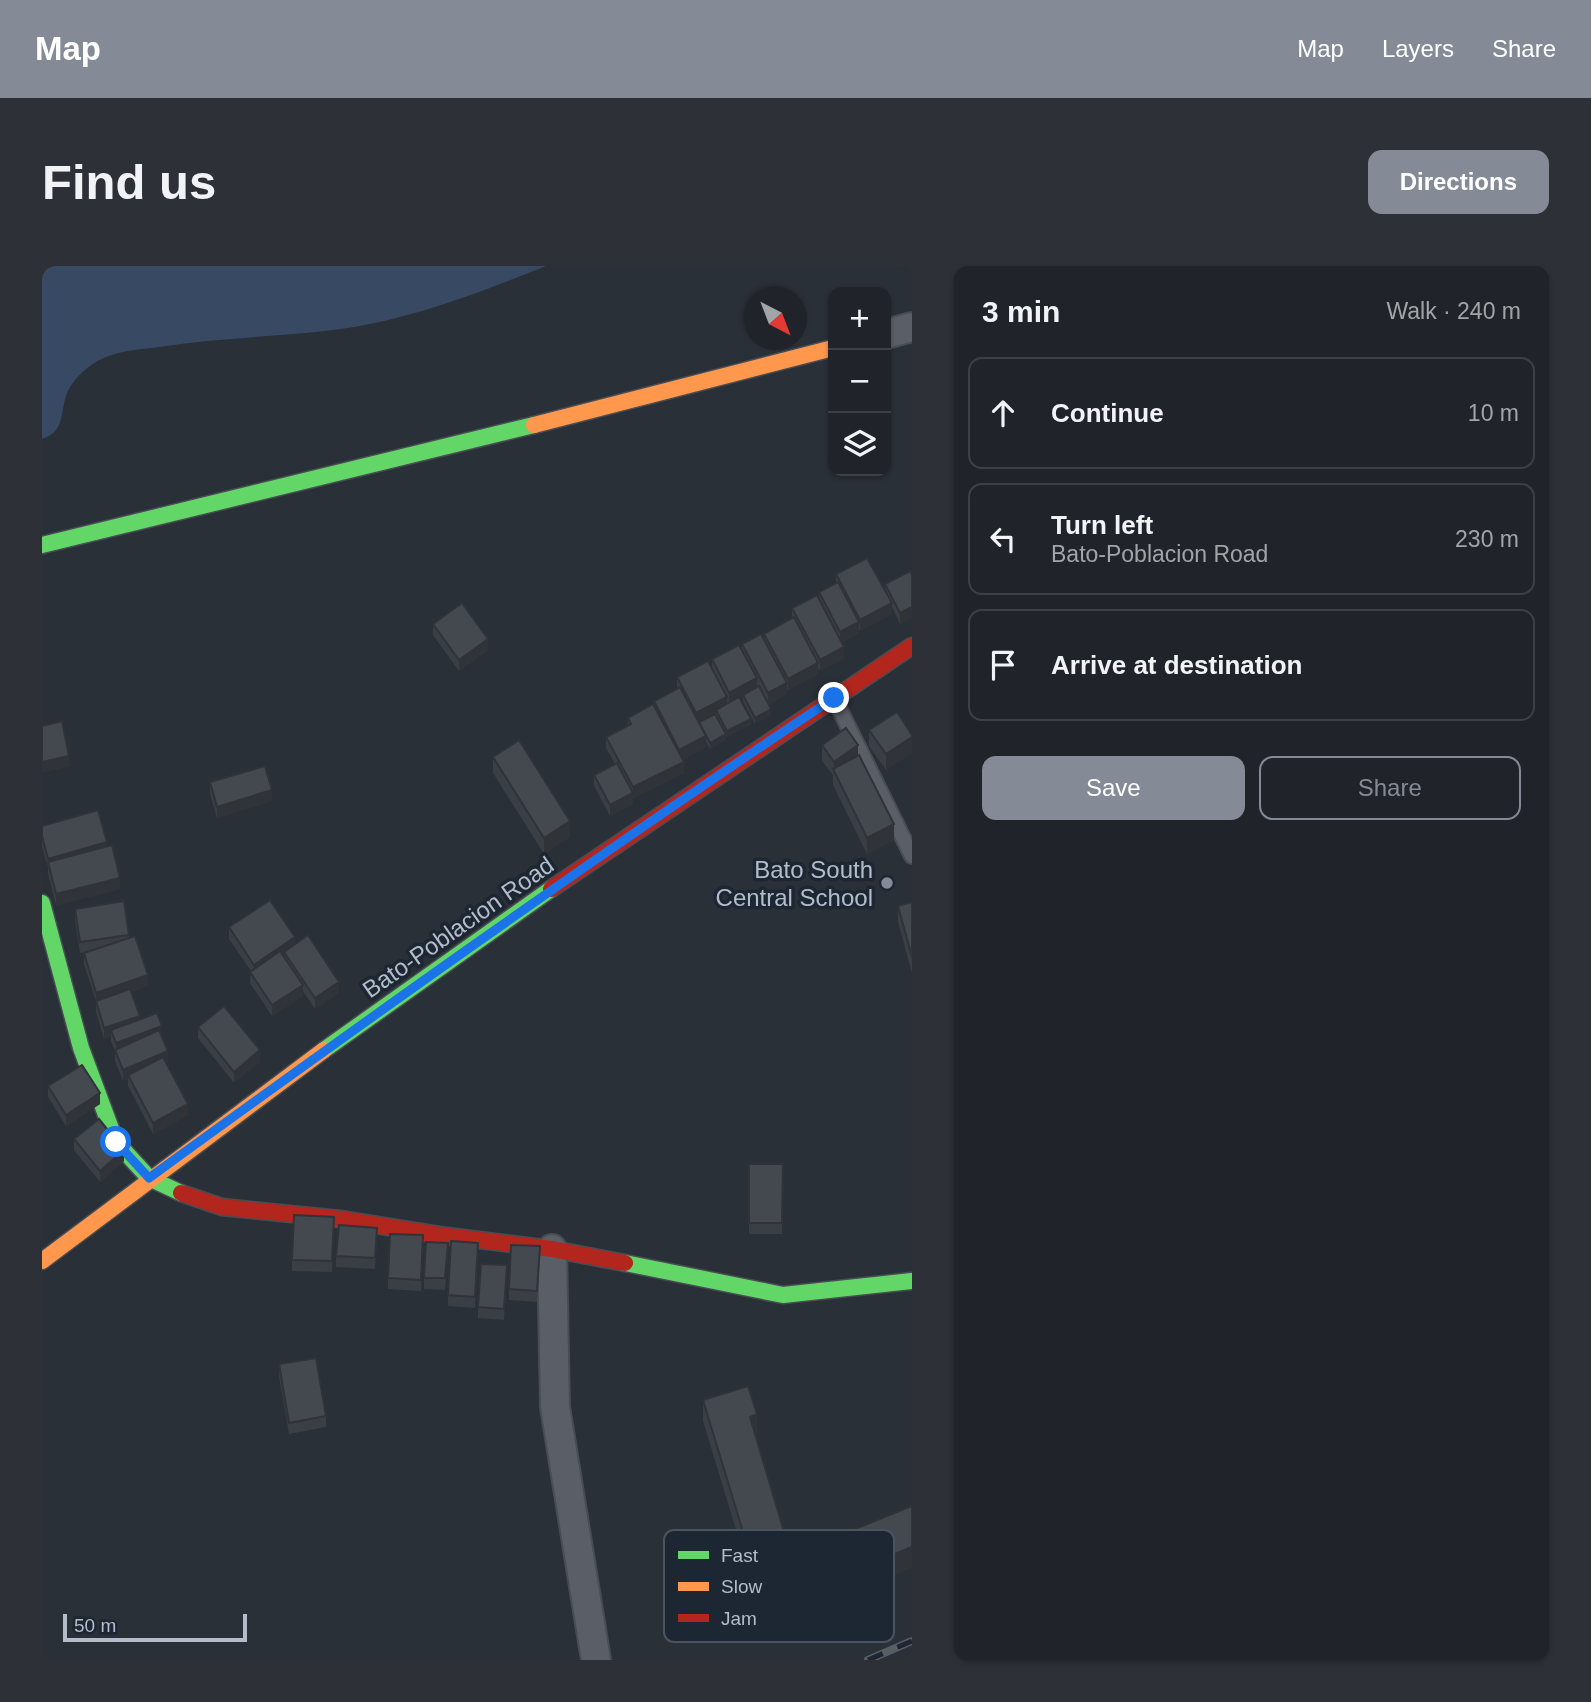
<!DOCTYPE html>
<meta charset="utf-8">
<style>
:root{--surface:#20242a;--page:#2d3036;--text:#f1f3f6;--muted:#a2a4a8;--line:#3d4147;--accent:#848b96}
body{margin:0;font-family:Helvetica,sans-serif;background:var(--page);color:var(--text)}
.controls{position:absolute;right:21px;top:21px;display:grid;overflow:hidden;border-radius:14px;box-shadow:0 2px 5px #0004}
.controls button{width:63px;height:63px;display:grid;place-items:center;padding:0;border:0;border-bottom:2px solid var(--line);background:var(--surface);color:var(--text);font:35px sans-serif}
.compass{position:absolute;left:702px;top:21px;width:63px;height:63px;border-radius:50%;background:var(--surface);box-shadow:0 2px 5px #0004;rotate:138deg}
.scale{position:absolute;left:21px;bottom:18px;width:184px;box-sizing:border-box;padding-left:7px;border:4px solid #b4bcc9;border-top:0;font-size:19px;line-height:24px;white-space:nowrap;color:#b4bcc9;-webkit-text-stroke:5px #1d2633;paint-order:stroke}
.stop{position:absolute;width:21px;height:21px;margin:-16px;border:5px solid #1a73e8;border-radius:50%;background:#fff}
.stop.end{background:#1a73e8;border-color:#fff;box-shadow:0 2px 7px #0008}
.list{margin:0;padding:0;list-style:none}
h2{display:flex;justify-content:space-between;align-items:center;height:91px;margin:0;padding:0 28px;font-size:30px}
h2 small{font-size:23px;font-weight:400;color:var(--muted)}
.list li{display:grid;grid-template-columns:46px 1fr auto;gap:21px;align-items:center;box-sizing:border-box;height:112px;margin:0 14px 14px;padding:0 14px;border:2px solid var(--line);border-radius:14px}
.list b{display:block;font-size:26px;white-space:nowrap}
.list p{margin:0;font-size:23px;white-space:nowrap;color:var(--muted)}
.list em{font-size:23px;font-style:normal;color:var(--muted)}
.actions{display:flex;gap:14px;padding:21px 28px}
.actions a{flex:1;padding:16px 0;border:2px solid var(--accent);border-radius:14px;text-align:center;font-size:24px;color:var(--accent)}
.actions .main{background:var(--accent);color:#fff}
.icon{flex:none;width:38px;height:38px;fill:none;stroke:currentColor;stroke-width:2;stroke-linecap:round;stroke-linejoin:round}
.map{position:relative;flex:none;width:870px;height:1394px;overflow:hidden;border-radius:14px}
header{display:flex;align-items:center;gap:42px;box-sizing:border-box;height:98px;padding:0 35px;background:var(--accent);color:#fff}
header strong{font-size:33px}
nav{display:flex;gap:38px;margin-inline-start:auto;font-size:24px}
.intro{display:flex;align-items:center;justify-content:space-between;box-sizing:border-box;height:168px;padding:0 42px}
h1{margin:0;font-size:49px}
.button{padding:18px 32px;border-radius:14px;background:var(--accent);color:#fff;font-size:24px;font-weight:700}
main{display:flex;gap:42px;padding:0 42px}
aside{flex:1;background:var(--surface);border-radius:14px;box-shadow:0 2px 5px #0004}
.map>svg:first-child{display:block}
</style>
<header>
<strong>Map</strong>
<nav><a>Map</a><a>Layers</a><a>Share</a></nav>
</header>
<div class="intro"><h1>Find us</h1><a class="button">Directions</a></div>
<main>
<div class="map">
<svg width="870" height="1394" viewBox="0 0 870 1394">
<rect width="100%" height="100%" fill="#2a3038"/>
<path fill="#384963" d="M0,0H504C436,27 365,55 291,64C233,71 174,72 117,81C102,83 84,84 70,89C52,94 34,109 26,125C17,144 25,165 0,173Z"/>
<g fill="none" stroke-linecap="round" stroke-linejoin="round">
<defs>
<path id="lane" d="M792,432L870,590"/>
<g id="street">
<path d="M844,68L870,61"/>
<path d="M510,983L513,1141L554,1394"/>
</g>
<g id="fast">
<path d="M0,279L492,159"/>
<path d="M0,637L39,782L74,876L107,912L139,927"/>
<path d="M282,784L509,623"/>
<path d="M583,997L741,1029L870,1015"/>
</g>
<g id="slow">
<path d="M492,159L791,82"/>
<path d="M0,995L282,784"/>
</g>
<g id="jam">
<path d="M509,623L870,380"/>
<path d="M139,927L180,941L298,953L397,969L510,983L583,997"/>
</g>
</defs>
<use href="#lane" stroke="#484c53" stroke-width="18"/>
<use href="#street" stroke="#484c53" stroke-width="32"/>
<use href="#fast" stroke="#484c53" stroke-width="19"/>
<use href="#slow" stroke="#484c53" stroke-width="19"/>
<use href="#jam" stroke="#484c53" stroke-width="19"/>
<use href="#lane" stroke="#5a5e66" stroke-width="14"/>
<use href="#street" stroke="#5a5e66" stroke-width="28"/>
<use href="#fast" stroke="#63d668" stroke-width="16"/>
<use href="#slow" stroke="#ff974d" stroke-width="16"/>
<use href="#jam" stroke="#b3261e" stroke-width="16"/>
<defs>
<path id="rail" d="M826,1394L870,1375"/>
</defs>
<use href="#rail" stroke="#595d64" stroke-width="8"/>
<use href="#rail" stroke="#1d2633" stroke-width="5" stroke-dasharray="16" stroke-linecap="butt"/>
</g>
<g fill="#3a3f45">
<path d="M794,308L843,325V318L870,309V352L858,358L850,341V348L818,365L817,363V367L800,376L802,392L778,405L776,401V408L746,424L745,423V428L727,438L729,449L713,458L701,435V431L698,432L709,458L685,471L684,470V474L668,483L664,476V481L640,494L642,507L591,532V538L568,550L552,520V509L573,498L564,482V471L586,459V452L612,439V435L635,422V411L670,401V393L700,385V378L722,372V368L750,352V342L777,333V326L794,317Z"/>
<path d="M391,358L446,384L417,405L391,369Z"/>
<path d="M827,464L870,469V487L844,504L827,480Z"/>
<path d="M780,479L816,490L852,574L825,588L791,519V509L780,495Z"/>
<path d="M451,491L528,571L502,588L451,507Z"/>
<path d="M168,516L230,535L175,552L168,528Z"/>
<path d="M0,560L65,580L78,623L14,639L6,607V601L0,581Z"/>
<path d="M870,636V707L856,656V640Z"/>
<path d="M33,643L87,669V672L106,720L89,726L98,754L120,770L126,796H124L146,849L111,868L86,820V813L81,815L73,795V785L69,775V770L62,773L54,746V735L42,698V687L45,686L38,687L33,654Z"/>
<path d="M187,661L253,678L297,727L273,743L261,725V730L230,750L208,717L209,705L187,673Z"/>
<path d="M156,761L218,796L192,817L156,772Z"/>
<path d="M6,820L58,838L24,860L6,831Z"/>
<path d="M32,873L82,895L58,916L32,884Z"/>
<path d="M707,898H741L740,968H707Z"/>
<path d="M292,962L290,1006L250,1005V994Z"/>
<path d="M335,973L333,1003L294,1001V990Z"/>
<path d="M381,980L379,1025L346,1023V1012Z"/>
<path d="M406,988L403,1024L382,1023V1012Z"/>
<path d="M436,988L433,1042L406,1040V1029Z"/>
<path d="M498,991L495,1036L467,1034V1023Z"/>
<path d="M465,1010L462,1054L436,1052V1041Z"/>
<path d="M237,1098L284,1150V1161L247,1168L237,1110Z"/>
<path d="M661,1134L715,1169H713L749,1289L726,1360L715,1333L661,1155Z"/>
</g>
<g fill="#303338">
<path d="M850,337V348L818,365V354Z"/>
<path d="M870,341V352L858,358V347Z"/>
<path d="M817,356V367L798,377V366Z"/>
<path d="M446,373V384L417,405V394Z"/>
<path d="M802,381V392L778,405V394Z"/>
<path d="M776,397V408L746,424V413Z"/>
<path d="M715,412V423L687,438V427Z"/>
<path d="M745,417V428L726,438V427Z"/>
<path d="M685,431V442L674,444V448L654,458V447Z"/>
<path d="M729,443V449L713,458V452Z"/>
<path d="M709,453V458L685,471V465Z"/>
<path d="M684,468V474L668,483V477Z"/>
<path d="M664,470V481L637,495V484Z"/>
<path d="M870,471V487L844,504V488Z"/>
<path d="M816,479V495L792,506V496Z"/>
<path d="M27,490V501L0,507V496Z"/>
<path d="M642,496V507L591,532V521Z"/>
<path d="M230,524V535L175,552V541Z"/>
<path d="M591,527V538L568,550V539Z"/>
<path d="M528,555V571L502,588V572Z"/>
<path d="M852,558V574L825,588V572Z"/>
<path d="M65,576V587L6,599V593Z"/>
<path d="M78,612V623L14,639V628Z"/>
<path d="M253,671V682L242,686V690L212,710V699Z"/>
<path d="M106,709V720L54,738V727Z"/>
<path d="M297,716V727L273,743V732Z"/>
<path d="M261,719V730L230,750V739Z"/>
<path d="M98,750V761L69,764V770L62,773V762Z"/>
<path d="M120,760V771L74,788V777Z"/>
<path d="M218,784V796L192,817V806Z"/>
<path d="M126,785V796L88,812L86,809V813L81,815V804Z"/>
<path d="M58,827V838L24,860V849Z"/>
<path d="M146,838V849L111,868V857Z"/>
<path d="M82,884V895L58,916V905Z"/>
<path d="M715,1148V1169L708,1171V1151Z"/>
<path d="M870,1281V1302L726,1360V1339Z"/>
</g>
<g fill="#444950" stroke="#303338" stroke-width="2">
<path d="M825,292L850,337L818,354L794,308Z"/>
<path d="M868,305L870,309V341L858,347L843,318Z"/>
<path d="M796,316L817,356L798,366L777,326Z"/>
<path d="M775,329L802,381L778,394L750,342Z"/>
<path d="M420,337L446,373L417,394L391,358Z"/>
<path d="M752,351L776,397L746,413L722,368Z"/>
<path d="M719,368L745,417L726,427L700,378Z"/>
<path d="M697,379L715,412L687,427L670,393Z"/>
<path d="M666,395L685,431L654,447L635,411Z"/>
<path d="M717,420L729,443L713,452L701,429Z"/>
<path d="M638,421L664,470L637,484L612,435Z"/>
<path d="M697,431L709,453L685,465L674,444Z"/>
<path d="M611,438L642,496L591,521L564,471L589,458L586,452Z"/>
<path d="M855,446L870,469V471L844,488L827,464Z"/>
<path d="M673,448L684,468L668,477L657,456Z"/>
<path d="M20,455L27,490L0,496V460Z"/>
<path d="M804,462L816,479L792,496L780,479Z"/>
<path d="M477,474L528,555L502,572L451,491Z"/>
<path d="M817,489L852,558L825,572L791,503Z"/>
<path d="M575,497L591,527L568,539L552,509Z"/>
<path d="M223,500L230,524L175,541L168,516Z"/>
<path d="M56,544L65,576L6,593L0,570V560Z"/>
<path d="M70,579L78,612L14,628L6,596Z"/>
<path d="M228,634L253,671L212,699L187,661Z"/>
<path d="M82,635L87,669L38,676L33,643Z"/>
<path d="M870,636V691L856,640Z"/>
<path d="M266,669L297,716L273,732L242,686Z"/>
<path d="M93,670L106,709L54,727L42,687Z"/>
<path d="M238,685L261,719L230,739L208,706Z"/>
<path d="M88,723L98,750L62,762L54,735Z"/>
<path d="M182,740L218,784L192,806L156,761Z"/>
<path d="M115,747L120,760L74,777L69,764Z"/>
<path d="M117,764L126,785L81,804L73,784Z"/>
<path d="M121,791L146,838L111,857L86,809Z"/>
<path d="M40,799L58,827L24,849L6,820Z"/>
<path d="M57,853L82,884L58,905L32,873Z"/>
<path d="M707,898H741L740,957H707Z"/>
<path d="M252,949L292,951L290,995L250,994Z"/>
<path d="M297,959L335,962L333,992L294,990Z"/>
<path d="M348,968L381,969L379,1014L346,1012Z"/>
<path d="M409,975L436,977L433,1031L406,1029Z"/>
<path d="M384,976L406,977L403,1012H382Z"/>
<path d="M469,979L498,980L495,1025L467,1023Z"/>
<path d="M439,998L465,999L462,1043L436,1041Z"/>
<path d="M274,1092L284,1150L247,1157L237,1098Z"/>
<path d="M706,1120L715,1148L708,1151L749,1289L870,1240V1281L726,1339L715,1312L661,1134Z"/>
</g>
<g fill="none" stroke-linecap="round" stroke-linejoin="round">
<path stroke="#1a73e8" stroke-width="9" d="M74,876L107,912C333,748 559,586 792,432"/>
</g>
<circle fill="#848b96" stroke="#1d2633" stroke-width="2.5" cx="845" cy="617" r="7"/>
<g text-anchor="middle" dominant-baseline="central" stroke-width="7" stroke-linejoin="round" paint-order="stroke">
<g font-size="24" fill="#b4bcc9" stroke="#1d2633" text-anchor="end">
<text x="831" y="603">Bato South<tspan x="831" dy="28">Central School</tspan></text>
</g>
<g font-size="24" fill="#b4bcc9" stroke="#1d2633">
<text transform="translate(416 661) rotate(-35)">Bato-Poblacion Road</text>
</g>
</g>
<rect x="622" y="1264" width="230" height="112" rx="10" fill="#1d2633" stroke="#4a5360" stroke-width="2"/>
<rect x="636" y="1285" width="31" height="8" fill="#63d668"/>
<rect x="636" y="1316" width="31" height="9" fill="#ff974d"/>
<rect x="636" y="1348" width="31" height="8" fill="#b3261e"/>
<g font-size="19" fill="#b4bcc9">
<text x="679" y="1296">Fast</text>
<text x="679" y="1327">Slow</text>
<text x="679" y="1359">Jam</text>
</g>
</svg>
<div class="controls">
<button>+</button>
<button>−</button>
<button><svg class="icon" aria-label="layers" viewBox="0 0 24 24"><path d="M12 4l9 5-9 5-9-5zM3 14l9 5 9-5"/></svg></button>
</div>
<svg class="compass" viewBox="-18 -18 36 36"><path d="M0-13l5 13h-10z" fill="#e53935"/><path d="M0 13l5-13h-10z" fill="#a2a4a8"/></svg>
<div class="scale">50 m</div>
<div class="stop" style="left:74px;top:876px"></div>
<div class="stop end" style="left:792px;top:432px"></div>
</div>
<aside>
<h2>3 min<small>Walk · 240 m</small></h2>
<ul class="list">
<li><svg class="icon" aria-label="ahead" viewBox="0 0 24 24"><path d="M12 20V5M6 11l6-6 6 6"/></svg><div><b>Continue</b></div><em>10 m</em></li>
<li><svg class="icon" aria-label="left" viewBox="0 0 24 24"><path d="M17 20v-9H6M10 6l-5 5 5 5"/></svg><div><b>Turn left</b><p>Bato-Poblacion Road</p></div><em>230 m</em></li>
<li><svg class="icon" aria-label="arrive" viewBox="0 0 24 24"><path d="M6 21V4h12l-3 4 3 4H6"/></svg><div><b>Arrive at destination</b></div></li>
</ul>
<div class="actions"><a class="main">Save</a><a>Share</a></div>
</aside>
</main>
